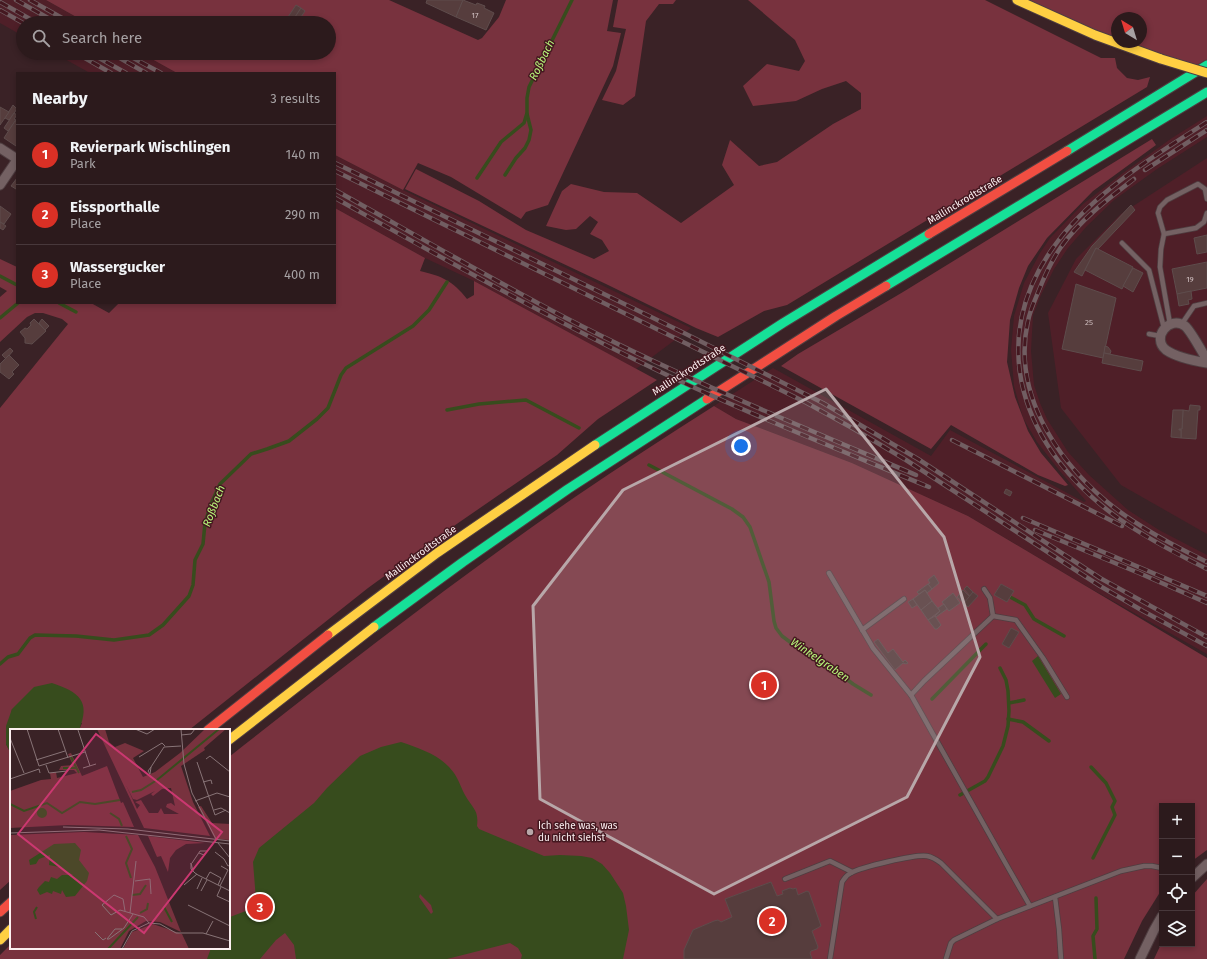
<!DOCTYPE html>
<meta charset="utf-8">
<style>
:root{--surface:#2c1a1c;--page:#382729;--text:#f1f3f6;--muted:#a6a1a3;--line:#48383b;--accent:#d93025}
body{margin:0;font-family:"Fira Sans",sans-serif;background:var(--page);color:var(--text)}
.controls{position:absolute;right:12px;bottom:12px;display:grid;overflow:hidden;border-radius:0px;box-shadow:0 2px 6px #0003}
.controls button{width:36px;height:36px;display:grid;place-items:center;padding:0;border:0;border-bottom:1px solid var(--line);background:var(--surface);color:var(--text);font:20px sans-serif}
.compass{position:absolute;left:1111px;top:12px;width:36px;height:36px;border-radius:50%;background:var(--surface);box-shadow:0 2px 6px #0003;rotate:322deg}
.you{position:absolute;left:741px;top:446px;width:14px;height:14px;margin:-10px;border:3px solid #fff;border-radius:50%;background:#1a73e8;box-shadow:0 0 0 6px #1a73e833}
.badge{display:grid;place-items:center;width:26px;height:26px;border-radius:50%;background:var(--accent);color:#fff;font-size:13px;font-weight:700}
.pin{position:absolute;translate:-50% -50%;border:2px solid #fff;box-shadow:0 1px 4px #0006}
.list{margin:0;padding:0;list-style:none}
h2{display:flex;justify-content:space-between;align-items:center;height:52px;margin:0;padding:0 16px;font-size:17px}
h2 small{font-size:13px;font-weight:400;color:var(--muted)}
.list li{display:grid;grid-template-columns:26px 1fr auto;gap:12px;align-items:center;box-sizing:border-box;height:60px;padding:0 16px;border-top:1px solid var(--line)}
.list b{display:block;font-size:15px;white-space:nowrap}
.list p{margin:0;font-size:13px;white-space:nowrap;color:var(--muted)}
.list em{font-size:13px;font-style:normal;color:var(--muted)}
.icon{flex:none;width:22px;height:22px;fill:none;stroke:currentColor;stroke-width:2;stroke-linecap:round;stroke-linejoin:round}
.map{position:relative;flex:none;width:1207px;height:959px;overflow:hidden}
.search{position:absolute;background:var(--surface);box-shadow:0 2px 6px #0003;left:16px;top:16px;width:320px;height:44px;display:flex;align-items:center;gap:10px;box-sizing:border-box;padding:0 14px;border-radius:22px;color:var(--muted);font-size:15px}
.panel{position:absolute;background:var(--surface);box-shadow:0 2px 6px #0003;left:16px;top:72px;width:320px;height:232px;border-radius:0px}
.map>svg:first-child{display:block}
</style>
<div class="map">
<svg width="1207" height="959" viewBox="0 0 1207 959">
<rect width="100%" height="100%" fill="#3a2226"/>
<g fill="#4f1f28">
<path d="M0,0H46L87,23H23V36L0,23Z"/>
<path d="M54,53H141L177,73H90Z"/>
<path d="M1207,116V137L1157,169L1114,200L1087,226L1068,248L1054,269L1041,295L1033,315L1031,351L1034,385L1040,403L1047,419L1068,452L1089,475L1128,510L1159,530L1207,555V654L1088,587L968,516L852,463L736,419L714,406L773,368L931,456L950,430L1084,502L1086,501L1059,470L1037,442L1023,418L1014,386L1011,350L1014,316L1024,283L1040,253L1050,238L1083,204L1123,173L1172,138Z"/>
<path d="M335,155L403,190L691,328L636,369L474,281L425,258L335,208Z"/>
<path d="M1207,158V534L1121,485L1061,408L1048,313L1076,259L1121,214Z"/>
</g>
<g fill="#78323e" fill-rule="evenodd">
<path d="M46,0H389L478,40L482,38L499,17L506,0H613L607,31L621,33L613,66L548,205L526,212L521,219L451,177L418,163L403,190L335,155V73H177L141,53H329V23H87Z"/>
<path d="M618,0H676L673,4H659L646,21L635,96L623,105L602,100L616,71L626,29L613,27Z"/>
<path d="M748,0H985L1101,58H1115L1117,68L1127,78L1138,80L1150,77L1147,87L787,305L764,311L718,337L696,328L606,284L405,189L416,169L479,201L526,230L594,259L609,251L602,240L590,234L598,222L590,216L576,229L566,230L546,226L562,191L571,184L604,192L637,193L681,223L734,185L722,165L730,140L759,166L777,162L833,124L861,109V93L846,81L822,89L796,101L753,106L743,86L767,64L799,71L805,61L795,40Z"/>
<path d="M1017,0H1207V60L1194,69C1133,52 1074,28 1017,0ZM1117,18H1141V42H1117Z"/>
<path d="M1152,139L1156,145L1093,191L1047,238L1028,266L1019,288L1010,320L1007,362L1015,397L1028,431L1041,453L1068,485L1065,486L1038,475L951,425L931,449L781,366L798,354L903,292Z"/>
<path d="M335,208L425,258L420,271C442,276 453,281 467,299L474,295V281L657,380L598,419L557,455L448,530L368,588L189,730H79L82,723L12,709L6,744L11,754V880L0,890V408L68,324L62,319L43,313H35L27,317L0,342V297L7,291L0,287V259L17,267V303H91L109,313L119,303H335Z"/>
<path d="M714,406L736,419L852,463L968,516L1207,658V850L1192,861V806H1162V889L1142,921L1124,959H0V955L11,944V948H229V757C342,668 456,579 575,497C620,466 667,436 714,406Z"/>
<path d="M1207,879V959H1154L1162,942V944H1192V896Z"/>
</g>
<g fill="#374c1d" fill-rule="evenodd">
<path d="M1038,656L1061,694L1055,698L1032,661Z"/>
<path d="M52,683C79,692 91,701 79,730H11V754L6,744V726L12,709L34,687Z"/>
<path d="M401,742C421,749 441,755 454,773C459,780 461,788 465,795C473,809 479,810 477,826L479,829L544,856L560,855L581,856L592,858L602,864L610,873L623,893L626,906L629,930L623,959H521L522,955L518,948L510,943L447,959H296L294,945L285,933L276,940L260,959H207L211,948H229V919L230,917L251,909L256,900L253,862L259,848L314,803L327,788L360,756L381,747ZM420,894L431,905L433,912L431,914L419,897Z"/>
</g>
<g fill="none" stroke-linecap="round" stroke-linejoin="round">
<g stroke="#374c1d" stroke-width="3.5">
<path d="M505,175L516,158L525,148L529,140L531,130L527,114"/>
<path d="M477,178L501,142L524,123L527,113V98L529,87L572,0"/>
<path d="M0,276L17,285"/>
<path d="M59,303L76,312"/>
<path d="M0,318L18,303"/>
<path d="M447,410L479,404L526,400L579,428"/>
<path d="M649,465L732,509L743,517L750,527L769,582L774,621L776,628L782,636L794,645L812,653L853,684L871,695"/>
<path d="M1010,597L1025,605L1034,619L1064,636"/>
<path d="M0,664L8,657L18,654L30,638L35,635L76,636L114,640L149,635L163,625L189,596L193,585L195,560L203,544L205,523L211,504L220,484L251,454L267,449L289,441L317,419L328,408L341,375L346,368L413,326L429,310L447,282"/>
<path d="M932,699L986,644"/>
<path d="M1009,703L1024,700"/>
<path d="M1008,719L1023,722L1049,741"/>
<path d="M1091,767L1106,783L1115,801L1112,807L1115,815L1093,858"/>
<path d="M960,795L985,781L988,777L1003,746L1008,726L1009,711L1008,691L1006,680L1000,668"/>
<path d="M1095,959L1093,936L1097,929L1096,898"/>
</g>
</g>
<g fill="#563d3d" stroke="#5e4c4c">
<path d="M427,0H463L456,17L426,3Z"/>
<path d="M463,0L476,5L477,3L485,6L484,8L494,13L486,30L456,17Z"/>
<path d="M296,5L301,8L291,23H284Z"/>
<path d="M301,8L305,11L297,23H291Z"/>
<path d="M13,105L17,109L9,120L5,118Z"/>
<path d="M0,107L9,112L0,125Z"/>
<path d="M14,113L17,115L14,119L16,120L8,131L4,128Z"/>
<path d="M15,121L17,122V144L16,146L4,138Z"/>
<path d="M17,178V188L16,189L11,186Z"/>
<path d="M1131,205L1135,210L1098,249L1096,248L1082,276L1074,272L1092,246Z"/>
<path d="M0,206L11,214L4,224L0,222Z"/>
<path d="M0,222L6,226L3,230L0,228Z"/>
<path d="M1207,235V252L1197,254L1194,238Z"/>
<path d="M1096,248L1133,267L1122,289L1085,270Z"/>
<path d="M1207,262V288L1177,294L1172,269Z"/>
<path d="M1133,268L1143,273L1133,292L1123,286Z"/>
<path d="M1076,284L1116,298L1103,358L1062,349Z"/>
<path d="M1191,291L1192,299L1188,300L1189,304L1179,306L1177,294Z"/>
<path d="M34,319L46,331L32,344L25,343V338L20,332L25,328L27,329L31,325L30,323Z"/>
<path d="M42,319L49,326L45,330L39,323Z"/>
<path d="M1105,346L1108,347L1111,351L1110,354L1104,353Z"/>
<path d="M10,348L13,351L6,359L2,355Z"/>
<path d="M1104,353L1143,361L1141,371L1102,363Z"/>
<path d="M9,355L19,365L12,372L14,374L9,379L0,372V364Z"/>
<path d="M1190,405L1200,406V410H1198L1196,439L1181,438V430H1179V429H1182L1183,410L1189,411Z"/>
<path d="M1173,410H1183L1182,429H1179V430H1181V438L1171,437Z"/>
<path d="M1006,489L1012,492L1010,496L1004,493Z"/>
<path d="M934,575L939,583L932,589L928,584L930,583L928,580Z"/>
<path d="M928,584L932,589L927,593L925,590L919,594L917,592Z"/>
<path d="M1001,584L1014,591L1007,602L994,595Z"/>
<path d="M967,586L973,592L970,596L964,589Z"/>
<path d="M925,590L932,601L921,610L913,599Z"/>
<path d="M963,590L970,597L964,603L957,597Z"/>
<path d="M973,592L978,596L968,607L964,603Z"/>
<path d="M953,593L960,603L949,611L942,602Z"/>
<path d="M913,599L917,605L912,608L908,602Z"/>
<path d="M932,601L940,611L928,620L921,610Z"/>
<path d="M944,604L947,609L936,617L935,616L940,611L938,608Z"/>
<path d="M935,616L941,625L937,629H935L928,620Z"/>
<path d="M1011,628L1019,632L1009,648L1002,644Z"/>
<path d="M878,639L888,653L893,649L903,662L905,660L908,663L906,664L903,663L895,670L874,642Z"/>
<path d="M771,882L777,896L783,894L782,891L790,888L793,889L796,888L798,895L807,891L809,892L821,926L812,931L818,947L817,949L811,951L810,953L812,959H684V950L693,930L714,921L718,920L721,922L732,917L725,899Z"/>
</g>
<g fill="none" stroke-linecap="round" stroke-linejoin="round">
<defs>
<g id="lane">
<path d="M1164,234L1196,228L1204,222L1207,213"/>
<path d="M1122,243L1149,270L1164,328"/>
<path d="M1170,324L1160,267L1161,249L1164,234L1158,213L1160,207L1167,200L1198,184L1205,189L1207,199"/>
<path d="M1181,325L1194,306L1207,303"/>
<path d="M1149,334L1160,336"/>
<path d="M829,573L873,648L911,695L1006,864L1030,906"/>
<path d="M984,589L990,598L993,616"/>
<path d="M862,630L904,599"/>
<path d="M911,695L924,681L993,616L1016,620L1043,658L1067,697"/>
<path d="M785,879L830,861L852,872"/>
<path d="M1055,897L1059,929L1061,959"/>
<path d="M830,959L842,882C845,878 846,875 851,873C861,867 916,854 927,856C933,857 937,860 941,863L997,919"/>
<path d="M946,959L951,943L954,940L997,919L1121,871L1144,866H1152L1162,868"/>
</g>
<g id="street">
<path d="M0,148L17,159"/>
<path d="M0,185L17,160"/>
<path d="M1207,360C1202,352 1191,331 1185,326C1169,315 1151,338 1166,350C1176,357 1195,361 1207,363"/>
<path d="M1192,878L1207,864"/>
<path d="M1140,959L1154,930L1162,916"/>
</g>
<g id="fast">
<path d="M1067,151L1207,65"/>
<path d="M886,286L1207,92"/>
<path d="M595,445L783,323L929,234"/>
<path d="M374,627L463,562L568,489L707,399"/>
</g>
<g id="slow">
<path d="M1017,0L1095,35L1161,59"/>
<path d="M328,635L437,553L595,445"/>
<path d="M229,740L374,627"/>
<path d="M0,940L11,929"/>
</g>
<g id="jam">
<path d="M929,234L1067,151"/>
<path d="M707,399L836,316L886,286"/>
<path d="M208,730L328,635"/>
<path d="M0,912L11,902"/>
</g>
</defs>
<use href="#lane" stroke="#4f3e41" stroke-width="6"/>
<use href="#street" stroke="#4f3e41" stroke-width="11"/>
<use href="#fast" stroke="#4f3e41" stroke-width="11"/>
<use href="#slow" stroke="#4f3e41" stroke-width="11"/>
<use href="#jam" stroke="#4f3e41" stroke-width="11"/>
<use href="#lane" stroke="#746163" stroke-width="4.5"/>
<use href="#street" stroke="#746163" stroke-width="9"/>
<use href="#fast" stroke="#16e098" stroke-width="9"/>
<use href="#slow" stroke="#ffcf43" stroke-width="9"/>
<use href="#jam" stroke="#f24e42" stroke-width="9"/>
<defs>
<g id="rail">
<path d="M16,0L57,23"/>
<path d="M30,0L71,23"/>
<path d="M0,2L37,23"/>
<path d="M0,10L23,23"/>
<path d="M76,53L111,73"/>
<path d="M90,53L126,73"/>
<path d="M111,53L146,73"/>
<path d="M124,53L161,73"/>
<path d="M1207,122C1155,155 1095,192 1058,241C981,341 1024,451 1118,518C1146,538 1177,554 1207,569"/>
<path d="M335,163L684,333L823,403L918,459L1100,578L1207,637"/>
<path d="M1145,170L1207,130"/>
<path d="M335,171L805,402L854,429L906,460L1100,586L1143,611L1207,646"/>
<path d="M1134,179C1108,199 1080,220 1061,247C1052,260 1045,275 1039,290C1035,300 1030,310 1028,321C1012,391 1055,458 1106,501C1136,526 1172,545 1207,562"/>
<path d="M335,190C412,233 488,277 566,318C680,377 798,425 916,475"/>
<path d="M335,198C437,255 538,312 642,363C736,409 833,447 929,487"/>
<path d="M952,440L1122,526"/>
<path d="M1023,518L1207,596"/>
<path d="M1035,530L1139,573L1207,603"/>
</g>
</defs>
<use href="#rail" stroke="#715e62" stroke-width="4.5"/>
<use href="#rail" stroke="#441820" stroke-width="3" stroke-dasharray="9" stroke-linecap="butt"/>
<defs>
<path id="slow-bridge" d="M1161,59L1207,73"/>
</defs>
<use href="#slow-bridge" stroke="#4f3e41" stroke-width="11" stroke-linecap="butt"/>
<use href="#slow-bridge" stroke="#ffcf43" stroke-width="9"/>
</g>
<path fill="#b8a7a9" fill-opacity="0.2" stroke="#b8a7a9" stroke-width="3" stroke-linejoin="round" d="M826,389L944,537L980,657L907,797L714,894L540,799L533,606L623,490Z"/>
<circle fill="#b8a7a9" stroke="#441820" stroke-width="1.5" cx="530" cy="832" r="4"/>
<g text-anchor="middle" dominant-baseline="central" stroke-width="3" stroke-linejoin="round" paint-order="stroke">
<g font-size="8" fill="#d2c2c3">
<text x="475" y="15">17</text>
<text x="1190" y="279">19</text>
<text x="1089" y="322">25</text>
</g>
<g font-size="10" fill="#fceff0" stroke="#441820">
<text transform="translate(965 200) rotate(-31)">Mallinckrodtstraße</text>
<text transform="translate(689 370) rotate(-33)">Mallinckrodtstraße</text>
<text transform="translate(421 553) rotate(-36)">Mallinckrodtstraße</text>
</g>
<g font-size="10" fill="#fceff0" stroke="#441820" text-anchor="start">
<text x="538" y="826">Ich sehe was, was<tspan x="538" dy="12">du nicht siehst</tspan></text>
</g>
<g font-size="11" font-style="italic" fill="#b9f87b" stroke="#441820">
<text transform="translate(542 60) rotate(-64)">Roßbach</text>
<text transform="translate(214 506) rotate(-69)">Roßbach</text>
<text transform="translate(820 660) rotate(34)">Winkelgraben</text>
</g>
</g>
<g transform="translate(10 729)">
<rect width="220" height="220" fill="#3a2226"/>
<path d="M87,0H95L99,13L105,18L115,14L134,22L123,29L133,48L145,43L170,24L195,0H216L194,19L195,21L171,37L183,73L200,107L134,99ZM116,56L123,70L127,71L145,62L141,65L143,67L152,60L161,59L165,77L161,74L157,75L156,78L169,85H154L151,79L148,84H139L131,71L125,73L130,76L127,80ZM61,24L72,47L97,37L111,74L113,73L124,98L58,96L0,99V62L31,51L41,50L40,44L46,43L47,49L67,44L64,41H49L51,37L63,36L58,25ZM191,77L202,94L220,95V111L205,110L188,78ZM74,103L128,106L145,138L171,203L150,193L136,192L119,202L110,220H0V106ZM138,107L195,114L176,115L166,121L160,129L158,143L151,127L147,128ZM143,195L172,205L179,220H113L122,203Z" fill="#78323e" fill-rule="evenodd"/>
<path d="M27 84a5 5 0 1 1 10 0a5 5 0 1 1-10 0ZM65,114L71,121L69,131L79,144L77,152L65,167L56,168L52,161L51,165L43,162L42,165L37,163L30,166L27,161L29,158L35,152L39,153L41,148L47,150L52,146H63L49,138L39,136L40,126L29,130L26,135L20,136L19,131L44,115Z" fill="#374c1d"/>
<path fill="none" stroke="#374c1d" stroke-width="2" d="M61,28L69,44M53,39H66M122,63L131,61L147,51L209,0M0,75L14,82L37,74L52,84L70,73L85,75L110,71M100,84L109,90L112,97M116,107L122,120L116,134L121,149M122,166L130,165L136,156M154,178L162,193M130,184L137,180L138,174M26,190L24,183L27,178M98,220L128,188"/>
<path fill="none" stroke="#887477" stroke-width="1" d="M17,0L29,37L75,23M48,0L58,29M125,0L137,5L145,0M171,0L174,35L182,64L206,110M68,1L80,37M171,6L181,5L185,0M0,9L14,44M129,28L152,14L155,17M196,30L200,27L220,43M26,31L55,22M187,33L205,86L216,81M36,36L39,44L57,42M141,38L140,45L138,42L141,38L154,18L171,17M73,39L86,35M0,50L29,40L30,44M193,53L201,51L202,55M185,72L207,64L220,68M204,81L211,79L220,84M53,98L118,100L220,112M0,104L89,101L220,115M208,114L220,129M205,123L214,130L218,137L220,136M182,134L190,122H197L194,126L189,124M183,142L181,134V140L185,144L188,146L220,162M196,150L200,143L211,149L208,156M125,152L140,150L141,165M174,156L187,145M210,157L218,141L211,137M211,158L207,167L220,173M187,160L192,149M191,162L197,151M178,176L220,197M115,182L113,170L104,166L92,176L101,186L110,181L134,188L139,194M120,184L126,132M112,200H105L97,210H99L114,199L123,185M85,203L93,211L96,209M196,205L203,192M112,220L122,202L139,194L150,195L166,204H193L220,212"/>
<path fill="#cb3871" fill-opacity="0.15" stroke="#cb3871" stroke-width="2" d="M86,5L212,103L134,204L8,105Z"/>
<rect width="220" height="220" fill="none" stroke="#fceff0" stroke-width="2"/>
</g>
</svg>
<div class="controls">
<button>+</button>
<button>−</button>
<button><svg class="icon" aria-label="locate" viewBox="0 0 24 24"><circle cx="12" cy="12" r="6"/><path d="M12 2v4M12 18v4M2 12h4M18 12h4"/></svg></button>
<button><svg class="icon" aria-label="layers" viewBox="0 0 24 24"><path d="M12 4l9 5-9 5-9-5zM3 14l9 5 9-5"/></svg></button>
</div>
<svg class="compass" viewBox="-18 -18 36 36"><path d="M0-13l5 13h-10z" fill="#e53935"/><path d="M0 13l5-13h-10z" fill="#a6a1a3"/></svg>
<div class="you"></div>
<div class="pin badge" style="left:764px;top:685px">1</div>
<div class="pin badge" style="left:772px;top:921px">2</div>
<div class="pin badge" style="left:260px;top:907px">3</div>
<div class="search"><svg class="icon" aria-label="search" viewBox="0 0 24 24"><circle cx="10" cy="10" r="6"/><path d="M15 15l6 6"/></svg>Search here</div>
<section class="panel">
<h2>Nearby<small>3 results</small></h2>
<ul class="list">
<li><span class="badge">1</span><div><b>Revierpark Wischlingen</b><p>Park</p></div><em>140 m</em></li>
<li><span class="badge">2</span><div><b>Eissporthalle</b><p>Place</p></div><em>290 m</em></li>
<li><span class="badge">3</span><div><b>Wassergucker</b><p>Place</p></div><em>400 m</em></li>
</ul>
</section>
</div>
